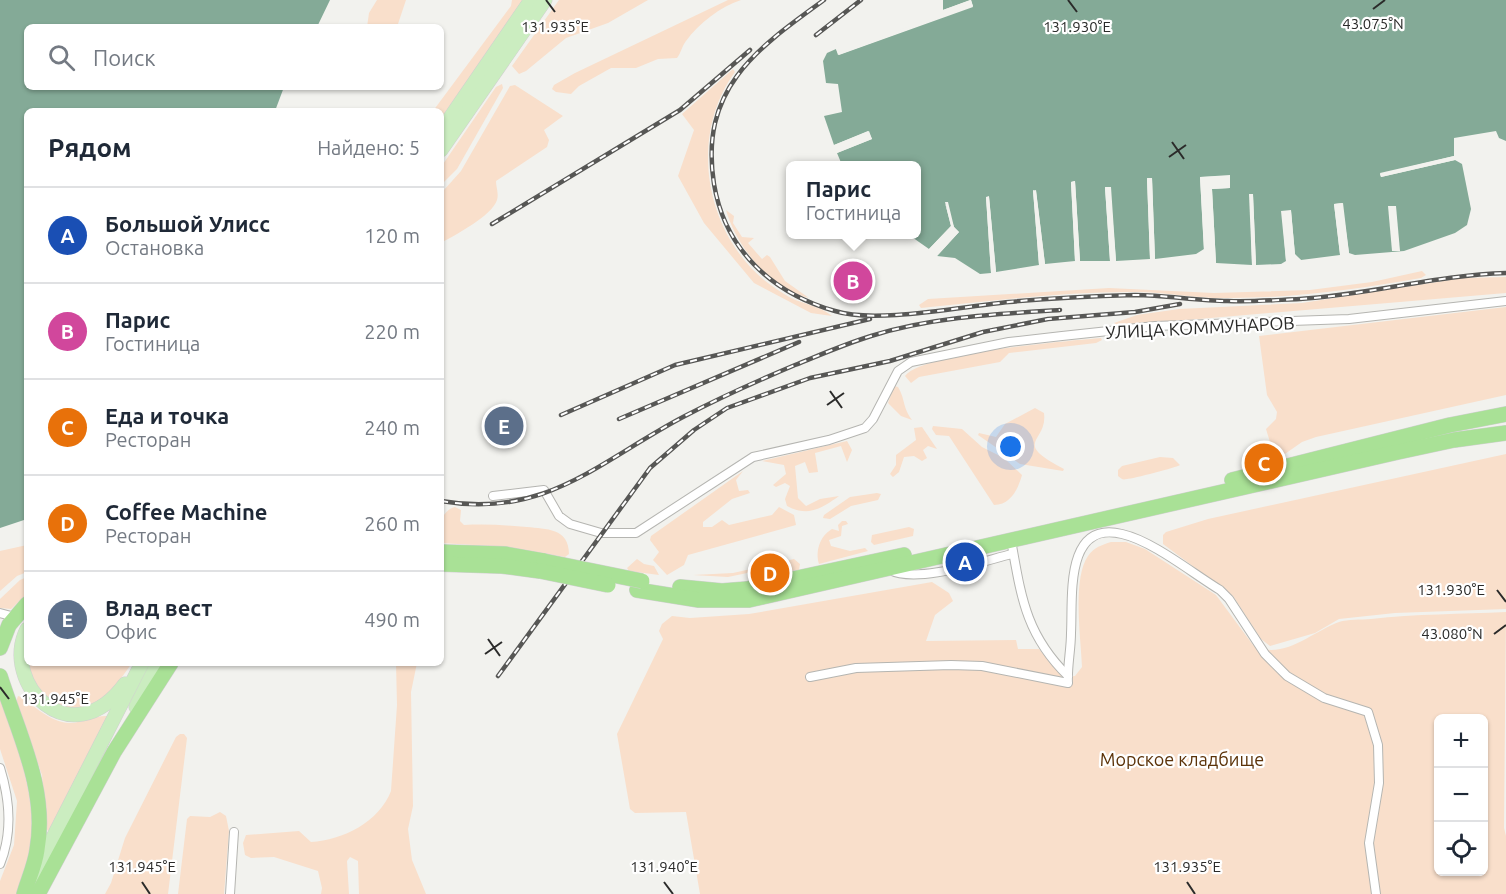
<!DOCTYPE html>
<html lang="ru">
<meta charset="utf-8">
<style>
:root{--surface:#fff;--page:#f6f6f7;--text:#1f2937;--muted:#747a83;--line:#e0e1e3;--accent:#a82e82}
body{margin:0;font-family:Ubuntu,sans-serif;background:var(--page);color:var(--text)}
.controls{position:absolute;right:18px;bottom:18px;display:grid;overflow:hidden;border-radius:9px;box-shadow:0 2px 4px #0004}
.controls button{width:54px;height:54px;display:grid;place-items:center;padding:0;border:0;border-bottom:2px solid var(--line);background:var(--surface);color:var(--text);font:30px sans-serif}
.you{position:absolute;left:1011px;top:447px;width:21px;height:21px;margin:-15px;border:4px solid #fff;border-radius:50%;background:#1a73e8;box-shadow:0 0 0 9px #1a73e833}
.badge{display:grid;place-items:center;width:39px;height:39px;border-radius:50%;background:var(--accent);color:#fff;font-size:20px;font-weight:700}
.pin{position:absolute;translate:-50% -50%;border:3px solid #fff;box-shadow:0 2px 6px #0006}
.popup{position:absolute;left:786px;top:161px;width:135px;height:78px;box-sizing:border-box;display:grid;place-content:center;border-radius:9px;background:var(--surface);filter:drop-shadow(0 2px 4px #0005);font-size:20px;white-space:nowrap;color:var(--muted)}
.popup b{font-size:22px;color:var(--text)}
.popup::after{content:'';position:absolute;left:50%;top:100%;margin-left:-12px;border:12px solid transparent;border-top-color:var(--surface)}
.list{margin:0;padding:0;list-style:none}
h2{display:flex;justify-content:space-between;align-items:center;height:78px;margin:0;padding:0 24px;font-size:26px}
h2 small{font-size:20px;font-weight:400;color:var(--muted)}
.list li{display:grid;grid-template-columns:39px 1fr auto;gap:18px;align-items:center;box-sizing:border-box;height:96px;padding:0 24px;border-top:2px solid var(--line)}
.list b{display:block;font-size:22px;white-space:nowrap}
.list p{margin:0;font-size:20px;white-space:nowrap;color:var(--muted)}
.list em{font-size:20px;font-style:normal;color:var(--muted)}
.icon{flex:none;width:33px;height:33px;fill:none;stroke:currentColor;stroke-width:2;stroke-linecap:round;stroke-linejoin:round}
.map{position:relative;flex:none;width:1506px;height:894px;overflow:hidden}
.search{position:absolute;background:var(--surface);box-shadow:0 2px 4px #0004;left:24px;top:24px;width:420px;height:66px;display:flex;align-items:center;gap:15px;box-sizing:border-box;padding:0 21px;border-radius:9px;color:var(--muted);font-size:22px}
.panel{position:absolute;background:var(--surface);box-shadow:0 2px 4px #0004;left:24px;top:108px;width:420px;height:558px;border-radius:9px}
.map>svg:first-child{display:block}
</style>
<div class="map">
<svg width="1506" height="894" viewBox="0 0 1506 894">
<rect width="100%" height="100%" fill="#f2f2ee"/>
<g fill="#f9dfcb" fill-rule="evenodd">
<path d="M377,0H406L397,27H367L369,13Z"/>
<path d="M512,0H523L441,119V111H433L511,6Z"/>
<path d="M559,0H648L608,23L566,38L526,71L519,74L512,66Z"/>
<path d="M728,0H741C720,7 699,23 686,41C682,46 681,53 677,58L658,59L636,68H611L579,86L571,94L556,92L552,89L554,85L575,73Z"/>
<path d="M733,69L735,72C689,135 704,230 764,280C772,286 782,293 791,298C804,304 822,307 832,316L811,313L754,283L704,223L678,176L694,130L682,114Z"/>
<path d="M502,84L503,88L457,169L441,185V167L496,87Z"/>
<path d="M515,85L563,116L544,130L549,140L547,147L496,181C496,187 499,194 497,200C492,216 455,235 441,243L444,190L461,171L510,86Z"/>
<path d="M726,210L734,216L733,223L742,237L754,238L748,243L762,259L767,255L770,257L785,281L809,298C770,289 736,246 726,210Z"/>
<path d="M1422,271L1426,275L1421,278C1358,289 1296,298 1231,298C1201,299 1170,293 1140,292C1067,291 993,301 921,308L919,305L928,299L1109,288L1214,293L1310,290L1372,282Z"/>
<path d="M1506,277V293L1117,326L1114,323L1137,315L1179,309L1302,303L1463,278Z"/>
<path d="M1506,307V395L1316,437L1302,442L1282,456L1273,452L1266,429L1276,419L1277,412L1267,395L1259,336Z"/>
<path d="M1101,338L1102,340L1096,343L1009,353L1000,362L919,377L911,383L905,376C922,353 1067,341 1101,338Z"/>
<path d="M894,386L898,387C906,401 902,406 912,420L901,416L888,403Z"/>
<path d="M1035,408L1044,413C1048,443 1010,441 1064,469L1063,471L1020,464L978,435L979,433L996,437L1005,424Z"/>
<path d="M933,426L962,429L982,447L1004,458L1022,475C1018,489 1011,505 994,505L949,436L936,435L932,429Z"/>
<path d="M922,427L937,449L928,446L923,450L927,458L922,461L914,456L904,457L899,472L893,477L890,474L896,465V455L916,440L914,428Z"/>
<path d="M847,441L852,450L847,462L841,446L815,453L818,472L809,473L805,462L795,466L798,498L806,506L820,499L839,496C821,509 808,517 787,506L785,499L790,486L785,483L776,487L773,485L786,474L784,465L762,461Z"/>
<path d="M1506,454V609L1395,613L1339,619L1315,633L1270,646L1261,639L1233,596L1163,544V535L1166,532L1208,519Z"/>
<path d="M1160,457L1173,458L1180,465C1178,467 1132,479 1127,479C1122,480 1122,479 1118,476V470L1122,466Z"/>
<path d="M743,471L736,480L739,491L748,490L750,493L732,499L703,522V527H712L722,520L729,525L772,515L779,507L794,515L796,525L688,555L684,565L667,575L653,560L659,552L650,540L651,536Z"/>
<path d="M877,493L881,494L878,500L851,506L830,519L823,518L824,515L850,497Z"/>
<path d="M455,507L461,510L460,521L464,525C486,524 505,525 527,527C546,529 569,528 569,554L565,557L506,547L441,543C441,529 438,512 455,507Z"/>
<path d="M842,521H846L848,524L842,526L841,536L829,540L831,546L850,551L865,548L868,551L819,564C815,551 820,536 832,529L839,531L838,525Z"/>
<path d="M909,527L914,529L913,536L874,545L871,542L872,535Z"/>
<path d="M1111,542H1126L1145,549L1216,595L1253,645C1282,662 1313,631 1339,622C1348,619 1361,620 1371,619C1416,614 1461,614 1506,612L1504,828L1506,836V894H700L686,812L635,813L630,809L617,734L663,639L659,631L662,624L672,616L690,618L749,614L932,582L949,593L953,601L935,615L926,641L1016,640L1018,649H1039L1062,677L1075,676L1082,667C1081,639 1072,579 1088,556C1094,547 1102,545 1111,542ZM1438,718H1484V872H1438Z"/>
<path d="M27,545V572L17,576L0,591V551Z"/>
<path d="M637,559L644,564L654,566L659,575L629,571L627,568Z"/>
<path d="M794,559L800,564L799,570L789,571L781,566L728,577L693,575L733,573Z"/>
<path d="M27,577V594L11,609L0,608V599L20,580Z"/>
<path d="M27,663H132C116,685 99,714 67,708C56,706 44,696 34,690Z"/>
<path d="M396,663H417L411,692L413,806L408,829L412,860L426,894H359L358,861L350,857L347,861L349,894H321L322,888L318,871L274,857L251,858L245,855L243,843L246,835L299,831L311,842C343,840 379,822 391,791L397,705Z"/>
<path d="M0,696C22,761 50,827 16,894H0V881L14,845L17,801L0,749Z"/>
<path d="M18,696C26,698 44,718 62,722C79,726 93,715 108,716L50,831L46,830L42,775L16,702Z"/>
<path d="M180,734H184L187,738L168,894H105L111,883L125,838L176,737Z"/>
<path d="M220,812L226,816L229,831L224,894H178L187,819L190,816L210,817Z"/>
</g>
<g fill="#84aa97">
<path d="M0,0H330L317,27H27V87H284L275,111H27V519L0,528Z"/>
<path d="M943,0H970L943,10Z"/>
<path d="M971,0H1506V141L1499,138L1496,131L1454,138V156L1380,174L1381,177L1455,160L1462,164L1471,209L1467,225L1455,233L1404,251L1355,255L1349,253L1342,203L1334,204L1340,255L1301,260L1295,255L1291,211H1282L1286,261L1281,264L1256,265L1253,195L1250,194L1252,265L1216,263L1212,189L1230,188V176L1200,177L1204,249L1196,254L1155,259L1152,178L1147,179L1150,259L1116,261L1110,187L1105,188L1110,261H1080L1075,181L1071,182L1075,261L1045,264L1036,191L1033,190L1039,265L996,272L989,197H986L991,273L980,274L955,258L937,256L959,232L954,227L945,203L951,226L929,249L909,235L916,234V166L842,165L837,153L872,139L868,131L834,145L824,116L842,112L838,84L826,83L823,61L827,53L836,49L839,55L973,7Z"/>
</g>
<g fill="#f2f2ee">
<path d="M971,0L973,6L838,55L836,49L839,48L840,51L969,5L944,13L940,11Z"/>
<path d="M869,131L872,139L837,153L836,150L868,138L867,135L835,147L834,145Z"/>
<path d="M1454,156L1455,160L1381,177L1380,173Z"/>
<path d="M1230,175V188L1212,189L1216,263H1213L1209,188L1227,185V179L1203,180L1207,249L1204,252L1200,177Z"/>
<path d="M1147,178H1152L1155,259H1150Z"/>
<path d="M1075,181L1080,261H1075L1071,182Z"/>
<path d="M1105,187H1111L1116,261H1113L1108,190L1113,261H1110Z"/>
<path d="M1036,190L1045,264L1039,265L1033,191Z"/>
<path d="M1249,194H1253L1256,265H1252Z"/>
<path d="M989,196L996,272L991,273L986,197Z"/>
<path d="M945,202H948L954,227L959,232L937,256L935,254L955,232L952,229L932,251L929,249L951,226Z"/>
<path d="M1343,203L1349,253L1346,254L1340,206H1337L1343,254H1340L1334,204Z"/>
<path d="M1388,206H1396L1400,251H1392Z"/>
<path d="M1291,210L1295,254L1301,260L1297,261L1292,255L1288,214H1285L1289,261H1286L1281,211Z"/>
</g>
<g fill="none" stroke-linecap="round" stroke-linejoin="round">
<defs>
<g id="street">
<path d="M493,496L544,490L559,516L570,524L601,533H636L753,457L829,440L865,428L873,419L898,371L911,362L1009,342L1062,336L1155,326L1349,319L1506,301"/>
<path d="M1011,540C1021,595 1025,634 1068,676"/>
<path d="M890,570C917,584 983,561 1012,554"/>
<path d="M0,613L15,617"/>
<path d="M810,677L856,668L951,665L982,666L1068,683C1067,667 1071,650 1071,633C1073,598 1064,520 1122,534C1153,541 1192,573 1220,590L1229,599L1265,654L1287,676L1324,698L1368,712L1378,745L1379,783L1369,843L1376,894"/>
<path d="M0,768C10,800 13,832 0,864"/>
<path d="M230,894L234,832"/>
</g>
<g id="primary">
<path d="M441,131L531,0"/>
<path d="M441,150L545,0"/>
<path d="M27,629C0,684 71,757 125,684"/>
<path d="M136,707L158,663"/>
<path d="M34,875L142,663"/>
</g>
<g id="highway">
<path d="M1232,480L1450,425L1506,414"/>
<path d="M441,552L505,554L544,561"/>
<path d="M441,564L502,566L540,571"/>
<path d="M680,587L722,591L747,589L904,555"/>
<path d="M637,590L699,600H749L1398,452L1454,440L1506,433"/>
<path d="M0,648L9,625L27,604"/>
<path d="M0,676C18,733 48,789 37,850C35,865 28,880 24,894"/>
<path d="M38,894L114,752L171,663"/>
</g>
</defs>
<use href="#street" stroke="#b5b5b1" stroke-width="10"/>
<use href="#primary" stroke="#d0d0d0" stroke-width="15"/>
<use href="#highway" stroke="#d0d0d0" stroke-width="16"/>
<use href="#street" stroke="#fff" stroke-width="8"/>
<use href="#primary" stroke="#cbedc0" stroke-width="14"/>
<use href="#highway" stroke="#a9e196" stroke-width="15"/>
<defs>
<g id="rail">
<path d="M824,0C756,49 699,89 714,184C725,250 772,293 835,311C876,324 964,306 1009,302C1051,298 1094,296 1135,295C1166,295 1197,301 1228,301C1252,302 1276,300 1300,299C1369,295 1436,275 1506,273"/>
<path d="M816,35L861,0"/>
<path d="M492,224L680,110L750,50"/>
<path d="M561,415L675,365L870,319"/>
<path d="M619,419L799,342"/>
<path d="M441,501C545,519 598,462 683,417C719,398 757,381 795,365C820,355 845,344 871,336C932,317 997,314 1060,310"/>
<path d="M498,676L650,468L694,430L727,408L810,378L890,361L983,332L1048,319L1135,312L1180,304"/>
</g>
</defs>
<use href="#rail" stroke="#575755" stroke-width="4.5"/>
<use href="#rail" stroke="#fff" stroke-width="2" stroke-dasharray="7" stroke-linecap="butt"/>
<defs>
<g id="highway-bridge">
<path d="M544,561L642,581"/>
<path d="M540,571L608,585"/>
</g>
</defs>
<use href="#highway-bridge" stroke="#d0d0d0" stroke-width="16" stroke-linecap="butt"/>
<use href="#highway-bridge" stroke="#a9e196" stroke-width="15"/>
</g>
<path fill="none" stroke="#2b2b2a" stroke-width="2" d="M546,0L555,12M1068,0L1077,12M1373,9L1385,0M1172,142L1184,159M1169,157L1186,145M830,391L842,408M827,405L844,393M1497,590L1506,602M1494,634L1506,625M488,639L500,656M485,654L502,642M0,687L9,699M142,882L150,894M664,882L673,894M1187,882L1195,894"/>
<g text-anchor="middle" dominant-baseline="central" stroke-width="4.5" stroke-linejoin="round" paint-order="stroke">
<g font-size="18" fill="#2b2b2a" stroke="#fff">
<text transform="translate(1200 327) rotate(-3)">УЛИЦА КОММУНАРОВ</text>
</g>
<g font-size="18" fill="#5c3309" stroke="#fff">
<text x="1182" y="759">Морское кладбище</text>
</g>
</g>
<g font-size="15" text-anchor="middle" fill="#2b2b2a" stroke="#fff" stroke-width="4.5" stroke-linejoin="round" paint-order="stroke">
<text x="1373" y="29">43.075°N</text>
<text x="555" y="32">131.935°E</text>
<text x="1077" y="32">131.930°E</text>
<text x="1451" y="595">131.930°E</text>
<text x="1452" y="639">43.080°N</text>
<text x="55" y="704">131.945°E</text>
<text x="142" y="872">131.945°E</text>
<text x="664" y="872">131.940°E</text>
<text x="1187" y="872">131.935°E</text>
</g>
</svg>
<div class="controls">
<button>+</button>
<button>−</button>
<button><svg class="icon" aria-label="locate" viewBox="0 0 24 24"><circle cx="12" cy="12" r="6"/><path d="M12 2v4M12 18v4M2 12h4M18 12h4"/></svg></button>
</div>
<div class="you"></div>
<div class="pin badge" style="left:965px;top:562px;background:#1a4fb4">A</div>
<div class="pin badge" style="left:853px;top:281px;background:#d1479c">B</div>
<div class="popup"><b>Парис</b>Гостиница</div>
<div class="pin badge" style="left:1264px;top:463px;background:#e8710a">C</div>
<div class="pin badge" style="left:770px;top:573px;background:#e8710a">D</div>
<div class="pin badge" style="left:504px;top:426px;background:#5c6f8a">E</div>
<div class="search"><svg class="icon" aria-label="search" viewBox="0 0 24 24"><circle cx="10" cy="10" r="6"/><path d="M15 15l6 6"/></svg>Поиск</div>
<section class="panel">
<h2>Рядом<small>Найдено: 5</small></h2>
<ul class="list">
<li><span class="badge" style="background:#1a4fb4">A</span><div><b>Большой Улисс</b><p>Остановка</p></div><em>120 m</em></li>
<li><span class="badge" style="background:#d1479c">B</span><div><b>Парис</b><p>Гостиница</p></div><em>220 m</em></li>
<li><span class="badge" style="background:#e8710a">C</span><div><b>Еда и точка</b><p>Ресторан</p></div><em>240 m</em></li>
<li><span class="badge" style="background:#e8710a">D</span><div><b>Coffee Machine</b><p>Ресторан</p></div><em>260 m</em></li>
<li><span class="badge" style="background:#5c6f8a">E</span><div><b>Влад вест</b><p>Офис</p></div><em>490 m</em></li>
</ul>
</section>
</div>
